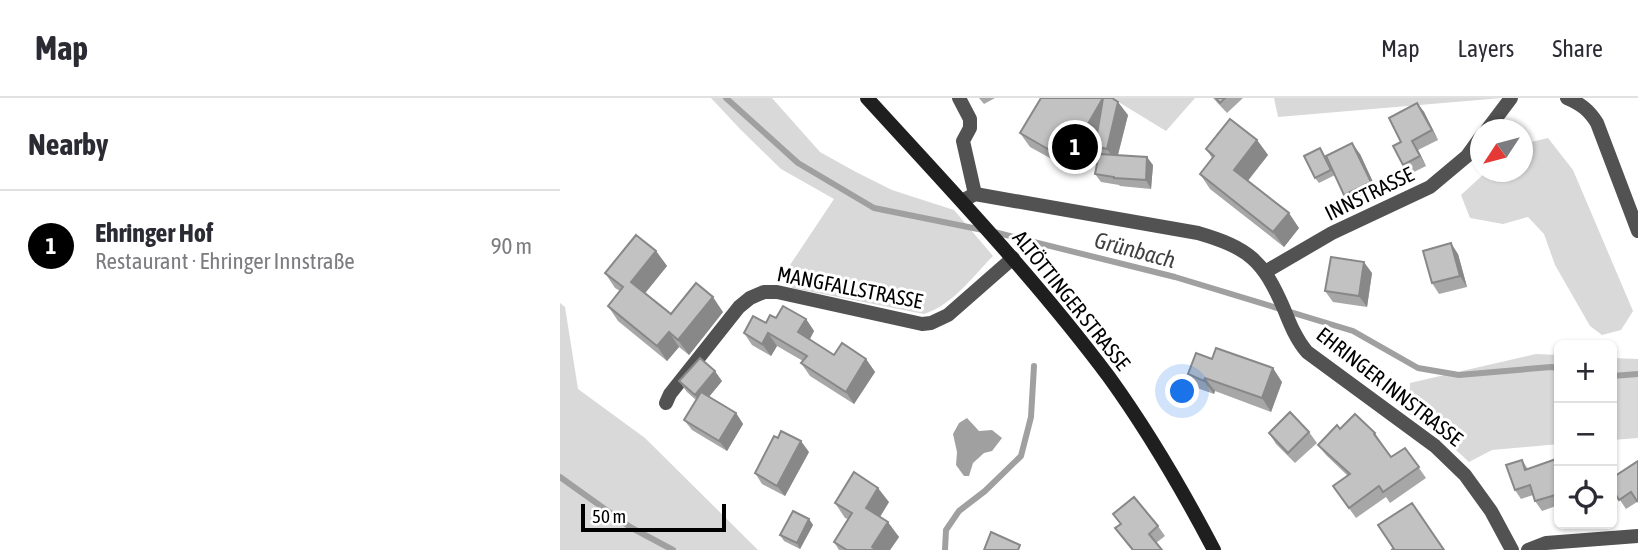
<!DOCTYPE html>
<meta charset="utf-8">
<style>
:root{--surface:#fff;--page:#f2f2f3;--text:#2b2b33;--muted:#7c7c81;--line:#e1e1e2;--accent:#000}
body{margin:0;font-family:"Asap Condensed",sans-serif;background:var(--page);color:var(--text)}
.controls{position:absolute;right:21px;bottom:21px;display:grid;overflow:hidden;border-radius:10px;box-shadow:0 2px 5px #0004}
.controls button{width:63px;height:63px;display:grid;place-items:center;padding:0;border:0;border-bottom:2px solid var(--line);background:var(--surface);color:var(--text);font:35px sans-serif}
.compass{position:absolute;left:910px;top:21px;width:63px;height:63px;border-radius:50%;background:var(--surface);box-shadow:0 2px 5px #0004;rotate:234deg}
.scale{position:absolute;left:21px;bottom:18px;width:145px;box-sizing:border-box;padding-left:7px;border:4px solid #000;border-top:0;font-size:19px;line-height:24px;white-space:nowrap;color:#000;-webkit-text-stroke:5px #fff;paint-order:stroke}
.you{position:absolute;left:623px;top:294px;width:24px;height:24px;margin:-18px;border:5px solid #fff;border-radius:50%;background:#1a73e8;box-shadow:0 0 0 10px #1a73e833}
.badge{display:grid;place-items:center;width:46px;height:46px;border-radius:50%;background:var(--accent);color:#fff;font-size:23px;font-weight:700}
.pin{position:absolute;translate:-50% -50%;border:4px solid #fff;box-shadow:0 2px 7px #0006}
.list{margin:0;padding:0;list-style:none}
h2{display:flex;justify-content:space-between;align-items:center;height:91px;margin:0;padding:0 28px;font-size:30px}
h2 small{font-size:23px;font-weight:400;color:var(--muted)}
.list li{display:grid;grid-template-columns:46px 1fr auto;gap:21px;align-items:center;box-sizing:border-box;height:112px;padding:0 28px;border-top:2px solid var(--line)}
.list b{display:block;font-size:26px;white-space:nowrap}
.list p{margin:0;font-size:23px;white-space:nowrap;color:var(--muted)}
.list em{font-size:23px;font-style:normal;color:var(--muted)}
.icon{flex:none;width:38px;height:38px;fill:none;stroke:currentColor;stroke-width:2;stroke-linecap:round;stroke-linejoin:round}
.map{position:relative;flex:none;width:1078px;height:452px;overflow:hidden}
header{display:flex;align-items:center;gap:42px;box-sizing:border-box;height:98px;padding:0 35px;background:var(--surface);border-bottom:2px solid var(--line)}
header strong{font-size:33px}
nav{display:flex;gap:38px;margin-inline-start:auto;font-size:24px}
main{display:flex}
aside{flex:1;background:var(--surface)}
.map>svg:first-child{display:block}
</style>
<header>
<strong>Map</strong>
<nav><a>Map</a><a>Layers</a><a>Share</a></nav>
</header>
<main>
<aside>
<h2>Nearby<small></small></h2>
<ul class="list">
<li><span class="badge">1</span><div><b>Ehringer Hof</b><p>Restaurant · Ehringer Innstraße</p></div><em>90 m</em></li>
</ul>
</aside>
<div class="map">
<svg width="1078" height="452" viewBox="0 0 1078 452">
<rect width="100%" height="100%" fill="#fff"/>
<g fill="#d9d9d9">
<path d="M151,0H212L260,54L296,74L332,92L394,112L433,158C412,179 393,207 364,216L232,190L224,176L274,101L221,71L180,31Z"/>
<path d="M552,0H635L606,33Z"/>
<path d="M714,0H942L718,19Z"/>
<path d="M988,40L1013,72L1073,213L1061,232L1042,237L1030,228L995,167L984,136L968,119L943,126L910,120L901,97L926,74H962L963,46Z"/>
<path d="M0,205L5,209L18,291L85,340L198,452H0Z"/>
<path d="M976,256L999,257V346L932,352L909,364L884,341L849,316L850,285Z"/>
<path d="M1052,260L1078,261V340L1052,342Z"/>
</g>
<path fill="#a0a0a0" d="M407,320L419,333L432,332L442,340L432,353L424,355L413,365L409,378H404L396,367L397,354L393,336L399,325Z"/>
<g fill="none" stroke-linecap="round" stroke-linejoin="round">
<g stroke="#a0a0a0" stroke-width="6">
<path d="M166,0L238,65L314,110L423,132"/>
<path d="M434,134L615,179L793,233L858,270L899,277L991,269L999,270"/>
<path d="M1052,278L1078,276"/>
<path d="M0,379L70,429L113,452"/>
<path d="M385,452L386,432L399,413L425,393L461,358L471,319L474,268"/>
</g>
<g stroke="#525252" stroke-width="14">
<path d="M399,0L410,21V30L403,43L415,96"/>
<path d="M1007,0C1021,6 1029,12 1037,25L1078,133"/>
<path d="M927,32L951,0"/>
<path d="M402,103L415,96L638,135C689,150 703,162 724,211C730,226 736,241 747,254L875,348L905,377L931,413L952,452"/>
<path d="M705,174L772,135L870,89L907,58L920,40"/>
<path d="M106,305L110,296L179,209L190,200L204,194H217L362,226L371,225L388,217L453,160"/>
<path d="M968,452L986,445L1078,438"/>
</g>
<path stroke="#1f1f1f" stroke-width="14" d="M307,0C390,91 475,180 549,279C588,333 623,393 654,452"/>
</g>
<g fill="#a7a7a7">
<path d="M419,0H435L424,6Z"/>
<path d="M653,0H683L667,15Z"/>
<path d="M857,5L864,14L878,42L858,52L866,68L850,76L843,67L841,44Z"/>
<path d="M568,17L558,57L593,67L591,91L560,88L559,87L541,84L535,76L540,56L535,48L536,42L517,75L470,49L460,35Z"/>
<path d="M697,42L708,57L688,83L739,130L724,149L650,91L640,76L652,60L646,51Z"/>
<path d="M760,50L774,75L800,56L818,95L791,107L784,97L775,77L759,85L755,80Z"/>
<path d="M96,153L107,168L85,195L111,216L163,214L129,257L119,249L107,263L58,223L48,208L60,193L55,190L45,175Z"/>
<path d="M898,156L907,189L879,196L872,185Z"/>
<path d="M812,175L807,209L773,204L765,193Z"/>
<path d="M216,220L246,221L254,233L249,242L274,257L306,261L315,274L294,306L250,278L241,265L243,263L217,248L211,258L192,247L184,235Z"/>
<path d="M628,276L722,284L711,314L655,293L654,296L637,290Z"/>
<path d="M119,283H162L149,299L176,315L183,326L167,353L132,332L124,322L136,302L127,294Z"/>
<path d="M780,331L815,335L831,359L845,350L866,380L830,405L826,399L796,420L773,388L788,378L766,357L758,347Z"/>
<path d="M749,334L757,345L735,365L716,346L709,335Z"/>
<path d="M249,354L225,398L202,386L195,375Z"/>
<path d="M999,360V407L982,413L975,403L973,397L961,401L955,392L962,362L968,371Z"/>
<path d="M1078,363V405L1077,404L1066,411L1052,390Z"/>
<path d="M329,404L320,419L339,439L330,452H279L274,444L288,421L285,420L275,405Z"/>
<path d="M553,416L598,428L605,438L596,445L602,452H572L555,430L560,426Z"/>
<path d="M249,421L253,427L240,451L224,443L220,437Z"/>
</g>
<g fill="#888">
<path d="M543,0L553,14L517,75L507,62Z"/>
<path d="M558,4L568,17L556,64L547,51Z"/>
<path d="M857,5L864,14L878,42L872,32Z"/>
<path d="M697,42L708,57L684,87L674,72Z"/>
<path d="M852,43L858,52L866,68L860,58Z"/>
<path d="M792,45L800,56L818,95L811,84Z"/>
<path d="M587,59L593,67L591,91L586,82Z"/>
<path d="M729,115L739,130L724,149L713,134Z"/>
<path d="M891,145L898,156L907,189L900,178Z"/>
<path d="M96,153L107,168L82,199L71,184Z"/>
<path d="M804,164L812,175L807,209L799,198Z"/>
<path d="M153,199L163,214L129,257L118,242Z"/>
<path d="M246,221L254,233L247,247L238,234Z"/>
<path d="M109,234L119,249L107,263L97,248Z"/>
<path d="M208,235L217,248L211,258L202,246Z"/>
<path d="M306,261L315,274L294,306L286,294Z"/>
<path d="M713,270L722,284L711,314L702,300Z"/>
<path d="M155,273L162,283L142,307L135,297Z"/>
<path d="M645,280L655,293L654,296L644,283Z"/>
<path d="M176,315L183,326L167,353L159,343Z"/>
<path d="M241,343L249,354L225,398L217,388Z"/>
<path d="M318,390L329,404L316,425L306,410Z"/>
<path d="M249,421L253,427L240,451L237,445Z"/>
<path d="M328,424L339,439L330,452H314L312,449Z"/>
</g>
<g fill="#c2c2c2" stroke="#888" stroke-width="2">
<path d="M481,0H552L558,4L547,51L535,48L543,0L507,62L460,35Z"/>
<path d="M656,0H665L660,5Z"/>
<path d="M857,5L872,32L852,43L860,58L843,67L833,48L841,44L829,20Z"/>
<path d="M670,21L697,42L674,72L729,115L713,134L640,76L654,58L646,51Z"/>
<path d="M792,45L811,84L784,97L766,58Z"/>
<path d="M760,50L771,72L755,80L744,58Z"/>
<path d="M539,56L587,59L586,82L554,80V79L535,76Z"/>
<path d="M76,137L96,153L71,184L111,216L136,185L153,199L118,242L109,234L97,248L48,208L63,189L45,175Z"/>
<path d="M891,145L900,178L872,185L863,153Z"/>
<path d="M771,159L804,164L799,198L765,193Z"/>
<path d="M223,208L246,221L238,234L274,257L282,245L306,261L286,294L241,265L247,258L208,235L202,246L184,235L193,218L206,225L210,217L216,220Z"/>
<path d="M656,250L713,270L702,300L645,280L644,283L628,276L636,255L652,261Z"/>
<path d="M140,260L155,273L135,297L119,283Z"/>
<path d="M141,294L176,315L159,343L124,322Z"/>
<path d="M730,314L749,334L728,355L709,335Z"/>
<path d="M795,316L815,335L814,336L831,359L845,350L859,369L823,394L819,388L789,410L773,388L790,376L758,347L777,327L780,331Z"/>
<path d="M221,333L241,343L217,388L195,375L214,338L218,340Z"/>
<path d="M999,360V396L975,403L970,387L955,392L946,367L962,362L965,372Z"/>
<path d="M1078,363V403H1077L1071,394L1059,402L1052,390V380Z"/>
<path d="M294,374L318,390L306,410L328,424L312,449L317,452H287L274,444L292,415L275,405Z"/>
<path d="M574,399L598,428L589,436L602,452H573L555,430L561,426L553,416Z"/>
<path d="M852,405L884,452H831L834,451L818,427Z"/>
<path d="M233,413L249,421L237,445L220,437Z"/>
<path d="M431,434L460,447L458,452H424Z"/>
</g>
<g text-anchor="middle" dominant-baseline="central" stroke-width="6" stroke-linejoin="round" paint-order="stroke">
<g font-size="21" fill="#000" stroke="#fff">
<text transform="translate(809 95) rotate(-26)">INNSTRASSE</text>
<text transform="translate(290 189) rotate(11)">MANGFALLSTRASSE</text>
<text transform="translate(512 202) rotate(51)">ALTÖTTINGER STRASSE</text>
<text transform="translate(830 288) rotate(38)">EHRINGER INNSTRASSE</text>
</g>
<g font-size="23" font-style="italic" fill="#414141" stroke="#fff">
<text transform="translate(575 152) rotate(15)">Grünbach</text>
</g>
</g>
</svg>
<div class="controls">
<button>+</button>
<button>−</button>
<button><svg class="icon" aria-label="locate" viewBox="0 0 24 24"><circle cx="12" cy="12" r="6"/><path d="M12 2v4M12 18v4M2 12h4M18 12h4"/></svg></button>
</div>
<svg class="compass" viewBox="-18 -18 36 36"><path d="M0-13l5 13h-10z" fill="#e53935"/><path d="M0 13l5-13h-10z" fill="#7c7c81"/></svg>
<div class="scale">50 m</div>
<div class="you"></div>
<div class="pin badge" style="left:515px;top:49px">1</div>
</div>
</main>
